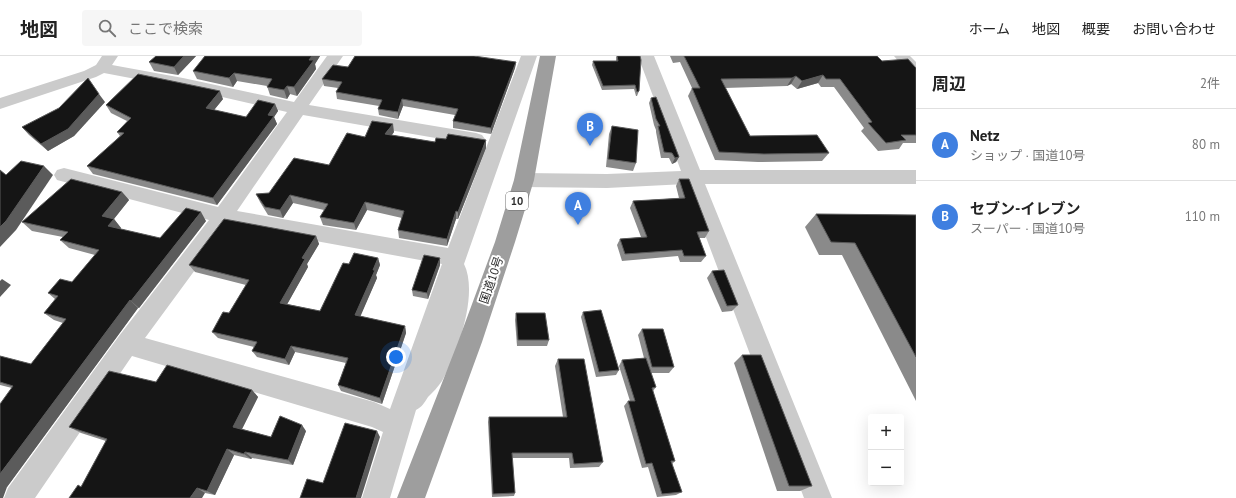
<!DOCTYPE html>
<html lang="ja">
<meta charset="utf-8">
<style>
:root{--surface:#fff;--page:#f6f6f6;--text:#222;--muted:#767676;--line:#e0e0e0;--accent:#1a73e8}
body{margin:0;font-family:"PT Sans","Noto Sans JP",sans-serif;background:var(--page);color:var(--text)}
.controls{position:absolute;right:12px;bottom:12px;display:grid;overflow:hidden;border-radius:4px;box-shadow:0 4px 16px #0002}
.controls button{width:36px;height:36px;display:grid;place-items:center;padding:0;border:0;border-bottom:1px solid var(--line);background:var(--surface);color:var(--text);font:20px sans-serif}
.you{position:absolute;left:396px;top:301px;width:14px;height:14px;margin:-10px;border:3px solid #fff;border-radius:50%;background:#1a73e8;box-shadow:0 0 0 6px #1a73e833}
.badge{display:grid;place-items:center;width:26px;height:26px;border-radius:50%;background:var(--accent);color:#fff;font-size:13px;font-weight:700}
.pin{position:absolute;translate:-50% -33px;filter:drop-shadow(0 1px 2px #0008)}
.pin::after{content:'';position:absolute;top:21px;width:14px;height:12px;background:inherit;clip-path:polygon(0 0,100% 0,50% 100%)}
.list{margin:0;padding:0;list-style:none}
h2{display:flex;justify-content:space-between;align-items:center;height:52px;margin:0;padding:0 16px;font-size:17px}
h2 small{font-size:13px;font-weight:400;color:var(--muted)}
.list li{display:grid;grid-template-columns:26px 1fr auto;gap:12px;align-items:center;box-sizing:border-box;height:72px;padding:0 16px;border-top:1px solid var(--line)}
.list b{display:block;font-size:15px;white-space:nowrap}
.list p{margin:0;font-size:13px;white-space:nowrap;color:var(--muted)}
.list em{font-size:13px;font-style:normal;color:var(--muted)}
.icon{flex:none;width:22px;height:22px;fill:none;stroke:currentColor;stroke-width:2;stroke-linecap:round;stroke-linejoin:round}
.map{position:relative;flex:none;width:916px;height:442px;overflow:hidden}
header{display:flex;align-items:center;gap:24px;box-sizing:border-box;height:56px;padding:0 20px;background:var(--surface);border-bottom:1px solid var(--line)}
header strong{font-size:19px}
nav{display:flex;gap:22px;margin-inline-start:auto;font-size:14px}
.search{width:280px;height:36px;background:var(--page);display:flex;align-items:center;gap:10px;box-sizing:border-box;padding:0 14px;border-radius:4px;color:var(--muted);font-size:15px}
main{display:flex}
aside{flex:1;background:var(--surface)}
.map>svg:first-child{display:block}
</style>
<header>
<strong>地図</strong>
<div class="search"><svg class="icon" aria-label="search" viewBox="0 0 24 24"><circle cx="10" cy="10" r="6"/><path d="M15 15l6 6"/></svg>ここで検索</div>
<nav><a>ホーム</a><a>地図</a><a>概要</a><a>お問い合わせ</a></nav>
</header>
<main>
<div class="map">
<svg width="916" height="442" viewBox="0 0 916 442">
<rect width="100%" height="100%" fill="#fff"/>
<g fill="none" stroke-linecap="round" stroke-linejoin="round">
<g fill="#cbcbcb" fill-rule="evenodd">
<path d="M102,0H118L112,9L183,22L294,46L327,0H343L309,49L476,77L482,79L485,83L482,87L476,89L303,59L237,155L448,192L521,0H537L464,208C479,238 457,298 442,325C438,331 433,336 428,341C424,347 422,351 416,354L390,442H362L383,376L372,371L132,300L35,442H4L8,432L119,280L209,164L57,124L54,119L57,114L64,112L218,151L287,56L183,32L104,17L96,21L0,53V42L84,15L96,9ZM228,169L442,208L390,353L374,346L145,282Z"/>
<path d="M638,0H654L700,114H916V128H705L832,442H804L686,128L607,132L524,131L517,129L514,124L517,119L524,117L607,118L681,115Z"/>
<path d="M894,0H910L916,6V21L910,19Z"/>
</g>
<path fill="#9e9e9e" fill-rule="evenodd" d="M540,0H556L534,124L515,186L482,286L425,442H397L458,286L495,186L514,124Z"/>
</g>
<g fill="#8a8a8a">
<path d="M156,0H196L178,19L154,15L149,6Z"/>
<path d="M205,0H320L315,8L316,13L297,40L290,38L287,43L270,39L267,30L237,25L233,31L197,23L193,15Z"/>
<path d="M616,0L639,35L637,40H636L634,33L602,34L592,9L593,5H616Z"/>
<path d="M670,0H877L882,5L916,12V87H903L899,93L878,95L861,75L864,72L834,31H821L818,27L797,33L791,28L787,30L725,32L750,80L829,97L822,105L758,106L715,104L688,40L692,32L680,6L673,7Z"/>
<path d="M516,6L515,12L491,78L453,72V65L455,59L403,50L398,63L379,59L378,53L379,50L337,43L336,36L338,32L324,30L322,23L348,11Z"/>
<path d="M651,42L679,101L676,106L672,108L669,102H661L656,76V74L654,69L649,47Z"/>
<path d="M223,43L214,54L246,61L275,48L278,55L274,61L277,68L217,149L93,118L87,110L120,80L117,76L127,65L111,57L106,49Z"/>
<path d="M105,46L74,80L48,95L29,79L22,71Z"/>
<path d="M612,70L636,107L633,115L606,111L609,78Z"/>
<path d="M394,76L392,79L435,86L486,92L458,163H456L447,190L399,182L398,174L402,162L367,154L356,174L323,169L320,161L324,154L293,147L283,162L268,159L260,146L256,138L269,137L329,109L365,81Z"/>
<path d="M679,123L709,175L705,182H699L706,200L701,206H680L678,200L622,205L617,189L620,183L641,181L630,152L633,145L679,142L676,130Z"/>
<path d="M122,136L129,144L114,163L121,172L120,173L160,182L206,165L139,252H138L7,431L12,332L0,329V300L31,308L63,267L54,264L44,257L55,243L48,237L72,226L95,199L69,192L60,184L63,181L32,175L22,166Z"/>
<path d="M816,158L916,159V345L842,199H819L805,171Z"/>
<path d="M316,180L319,188L307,208L308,211L287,248L320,255L349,208L378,202L380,209L376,219L377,222L360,260L405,270L406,277L382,348L341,335L338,329L346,307L295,296L289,309L257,301L252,295L254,291L218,282L212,276L229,257L246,229L195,216L189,209Z"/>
<path d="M440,202V209L428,243L413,240L412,234Z"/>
<path d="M712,215L738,249L732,255L722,256L707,222Z"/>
<path d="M583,256L619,314L616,319L596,321L581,261Z"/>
<path d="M516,257L549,284L547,290H517L515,264Z"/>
<path d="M642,273L674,311L669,317H651L656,331L653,335L675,405L672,408L682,436L676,439L657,441L648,411L642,412L624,350L628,345H630L619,310L622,304L644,302L638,279Z"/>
<path d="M742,299L812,430L800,435H777L734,307Z"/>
<path d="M558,303L603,406L599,411L570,412L569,402H512L515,437L514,440L492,441L488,366L489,361H563L555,310Z"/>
<path d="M156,326L252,334L258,341L242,373L271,381L306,375L293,409L252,402L251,403L234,399L215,439L205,437L81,431L106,385L81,377L69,371Z"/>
</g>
<g fill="#5b5b5b">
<path d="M184,0H196L178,19L174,11Z"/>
<path d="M312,0H320L315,8L316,13L297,40L294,31L309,4Z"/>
<path d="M516,6L515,12L491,78V72Z"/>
<path d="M234,17L237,25L233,31L229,22Z"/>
<path d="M823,19L818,27L797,33L802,25Z"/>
<path d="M796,20L791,28L787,30L792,22Z"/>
<path d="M287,30L290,38L287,43L284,34Z"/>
<path d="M220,35L223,43L210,59L206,52Z"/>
<path d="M99,38L105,46L74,80L48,95L41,88Z"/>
<path d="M402,43L403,50L398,63V56Z"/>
<path d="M275,48L278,55L274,61L277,68L217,149L213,142Z"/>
<path d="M393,68L394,76L386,86L385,78Z"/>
<path d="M486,84V92L458,163V156Z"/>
<path d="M679,101L676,106L672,108L675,102Z"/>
<path d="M44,110L53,119L16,174L0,191V171Z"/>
<path d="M122,136L129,144L109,169L102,160Z"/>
<path d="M290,139L293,147L283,162L280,154Z"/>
<path d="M365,146L367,154L356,174L354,167Z"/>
<path d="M456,155V163L447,190V183Z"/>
<path d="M201,156L206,165L139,252L131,245Z"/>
<path d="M114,163L121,172L116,178L108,170Z"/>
<path d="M316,180L319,188L307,208L308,211L284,254L280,247L302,202Z"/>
<path d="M378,202L380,209L376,219L377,222L358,266L355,259Z"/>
<path d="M440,202V209L428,243L427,237Z"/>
<path d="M2,223L11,229L0,241V225Z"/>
<path d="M130,244L138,252L7,431L3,442H0V418Z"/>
<path d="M405,270L406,277L382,348L380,342Z"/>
<path d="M291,290L295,296L289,309L285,303Z"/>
<path d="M252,334L258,341L240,377L233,371Z"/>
<path d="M302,369L306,375L293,409L288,404Z"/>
<path d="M377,375L380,381L361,442H356Z"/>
<path d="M227,393L234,399L215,439L207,435Z"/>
<path d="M245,396L252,402L251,403L244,398Z"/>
<path d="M197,432L205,437L202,442H190Z"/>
</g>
<g fill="#151515" stroke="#5b5b5b">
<path d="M156,0H184L174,11L149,6Z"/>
<path d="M205,0H312L309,4H314L294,31L287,30L284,34L267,31L272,23L234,17L229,22L193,15Z"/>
<path d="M355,0H474L516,6L491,72L453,65L458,53L402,43L398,56L378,53L382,44L336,36L342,26L322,23L333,9L348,11Z"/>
<path d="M617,0H640L641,4L639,35L637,36L635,29L603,30L593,5H618Z"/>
<path d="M684,0H877L882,5L908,3L916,12V79H901L906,84L886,87L868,67L872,66L840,23H826L823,19L802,25L796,20L792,22L721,23L750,80L817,79L829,97L764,98L719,96L692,32H700Z"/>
<path d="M138,18L220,35L206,52L246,61L258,44L275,48L268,59L274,60L213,142L87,110L124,77L117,76L131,62L106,49Z"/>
<path d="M88,22L99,38L68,73L41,88L22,71L59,52Z"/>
<path d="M656,41L679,101L675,102L672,97L664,96L658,70H660L656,63L651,42Z"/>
<path d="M372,65L393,68L385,78L435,86L436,82L446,83L448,78L486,84L458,156L456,155L447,183L398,174L404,155L365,146L354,167L320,161L328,148L290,139L280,154L265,151L256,138L269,137L294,102L329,109L347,77L365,81Z"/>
<path d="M612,70L638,74L636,107L608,103Z"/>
<path d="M21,105L44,110L6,165L0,171V114L6,119Z"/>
<path d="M71,123L122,136L102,160L114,163L108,170L160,182L186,152L201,156L131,245L130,244L0,418V348L13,330L0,326V300L31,308L66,263L44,257L58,240L48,237L60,223L72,226L99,194L60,184L68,176L22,166Z"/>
<path d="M679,123H689L709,175L697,176L706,200H684L682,194L625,198L620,183L647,181L633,145L685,142Z"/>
<path d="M816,158L916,159V301L855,187L831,186Z"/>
<path d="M224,163L316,180L302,202L305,203L280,247L320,255L343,207L349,208L354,197L378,202L373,214H375L355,259L405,270L380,342L338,329L348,302L291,290L285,303L252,295L257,286L212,276L223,256L229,257L249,224L189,209Z"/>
<path d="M424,199L440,202L427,237L412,234Z"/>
<path d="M724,214L738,249L727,250L712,215Z"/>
<path d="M601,254L619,314L599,316L583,256Z"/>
<path d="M516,257H545L549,284H518Z"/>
<path d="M642,273H663L674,311H652Z"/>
<path d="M742,299H761L812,430H789Z"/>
<path d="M646,302L656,331L652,332L675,405H671L682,436L662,438L652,407L646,408L628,345H635L622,304Z"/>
<path d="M558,303H584L603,406L574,408L572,397H512L515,437L493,438L489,361H567Z"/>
<path d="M167,309L252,334L233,371L271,381L280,360L302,369L288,404L245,396L244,398L227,393L207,435L197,432L190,442H69L78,429L81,431L107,383L69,371L109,315L156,326Z"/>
<path d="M345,367L377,375L356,442H300L307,423L323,427Z"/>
</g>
<g text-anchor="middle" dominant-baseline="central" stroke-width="4" stroke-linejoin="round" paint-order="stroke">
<rect fill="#fff" stroke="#6d6d6d" stroke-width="1" x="506" y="136" width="22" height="18" rx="3"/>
<g font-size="11" font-weight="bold" fill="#2e2e2e">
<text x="517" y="145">10</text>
</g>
<g font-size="12" fill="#2e2e2e" stroke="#fff">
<text transform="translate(491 224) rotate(-71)">国道10号</text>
</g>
</g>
</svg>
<div class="controls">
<button>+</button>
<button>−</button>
</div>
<div class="you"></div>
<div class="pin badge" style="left:578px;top:169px;background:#3f7fe0">A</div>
<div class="pin badge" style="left:590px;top:90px;background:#3f7fe0">B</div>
</div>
<aside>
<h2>周辺<small>2件</small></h2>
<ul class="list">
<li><span class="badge" style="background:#3f7fe0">A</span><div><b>Netz</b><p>ショップ · 国道10号</p></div><em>80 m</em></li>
<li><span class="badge" style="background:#3f7fe0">B</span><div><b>セブン-イレブン</b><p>スーパー · 国道10号</p></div><em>110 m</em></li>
</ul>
</aside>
</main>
